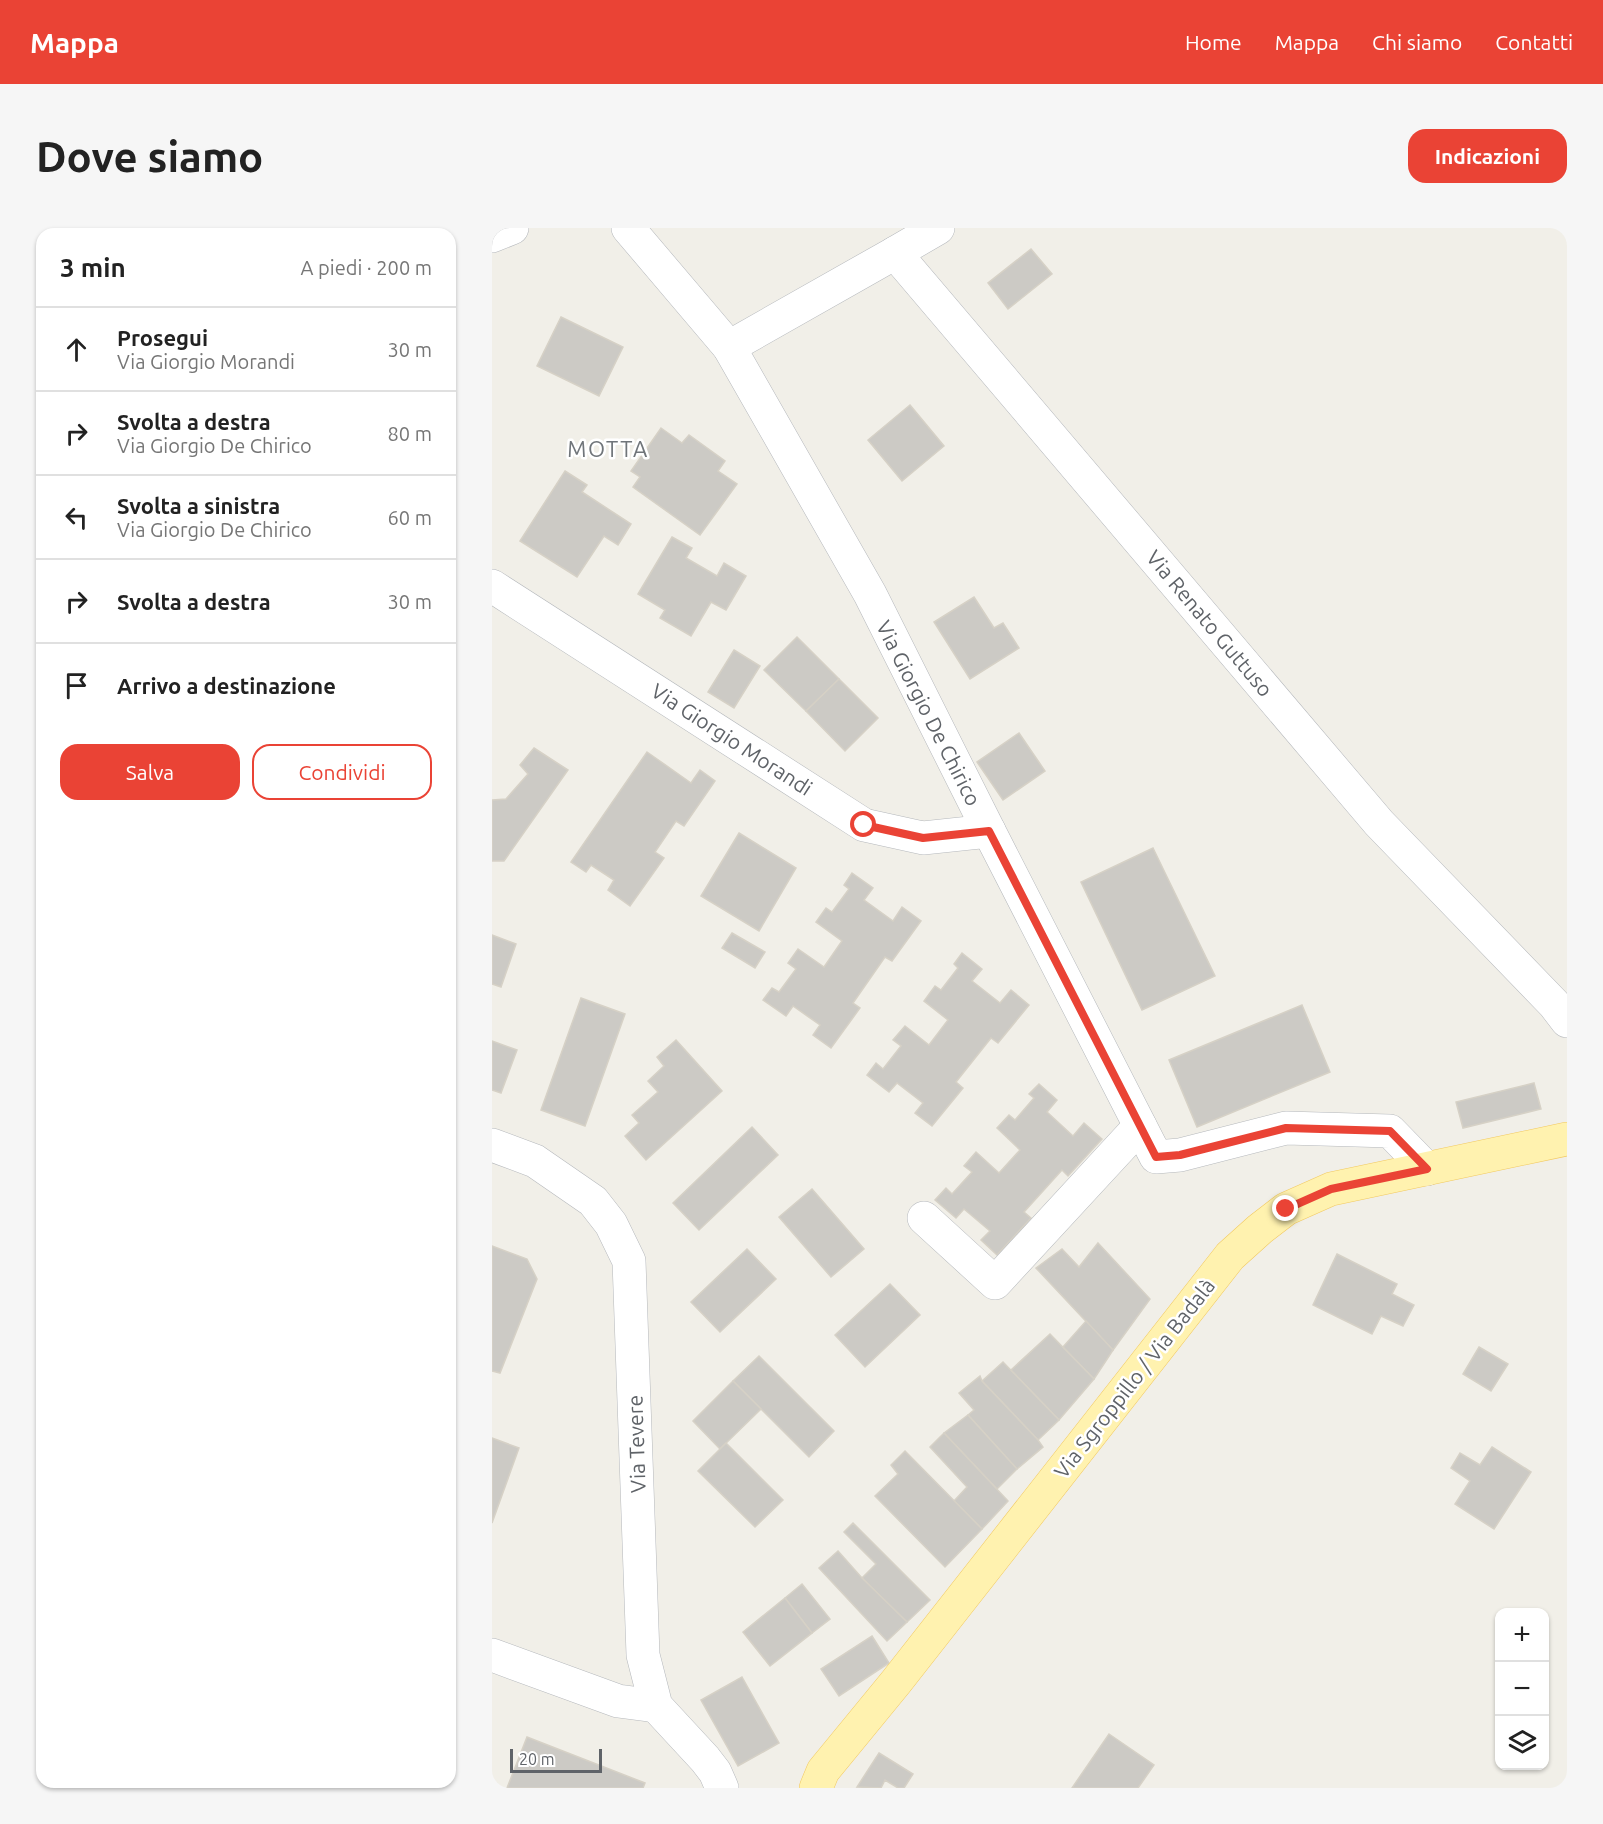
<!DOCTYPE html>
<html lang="it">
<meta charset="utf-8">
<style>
:root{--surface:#fff;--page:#f6f6f6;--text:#222;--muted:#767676;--line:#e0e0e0;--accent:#ea4335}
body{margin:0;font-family:Ubuntu,sans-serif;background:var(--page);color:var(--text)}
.controls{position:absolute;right:18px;bottom:18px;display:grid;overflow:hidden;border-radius:12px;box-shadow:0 2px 4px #0004}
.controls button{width:54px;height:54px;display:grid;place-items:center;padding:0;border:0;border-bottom:2px solid var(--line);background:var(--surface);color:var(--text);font:30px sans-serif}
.scale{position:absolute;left:18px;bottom:15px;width:92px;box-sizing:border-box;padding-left:6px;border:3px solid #5f6368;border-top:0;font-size:16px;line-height:21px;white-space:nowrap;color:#5f6368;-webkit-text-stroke:4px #fff;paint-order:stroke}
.stop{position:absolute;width:18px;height:18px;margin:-14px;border:4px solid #ea4335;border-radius:50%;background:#fff}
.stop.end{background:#ea4335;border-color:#fff;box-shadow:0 2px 6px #0008}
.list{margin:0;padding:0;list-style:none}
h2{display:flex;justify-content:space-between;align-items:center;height:78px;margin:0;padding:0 24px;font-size:26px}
h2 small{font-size:20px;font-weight:400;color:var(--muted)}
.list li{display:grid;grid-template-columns:39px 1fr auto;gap:18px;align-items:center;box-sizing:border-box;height:84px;padding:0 24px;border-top:2px solid var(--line)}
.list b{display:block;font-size:22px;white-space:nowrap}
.list p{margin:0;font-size:20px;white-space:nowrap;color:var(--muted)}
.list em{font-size:20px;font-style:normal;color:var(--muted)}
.actions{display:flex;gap:12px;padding:18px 24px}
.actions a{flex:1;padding:14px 0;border:2px solid var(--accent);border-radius:18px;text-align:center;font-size:21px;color:var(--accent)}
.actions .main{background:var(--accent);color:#fff}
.icon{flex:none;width:33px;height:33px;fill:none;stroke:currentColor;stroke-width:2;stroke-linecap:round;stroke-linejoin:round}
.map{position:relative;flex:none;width:1075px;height:1560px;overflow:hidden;border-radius:18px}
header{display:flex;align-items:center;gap:36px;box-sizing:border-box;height:84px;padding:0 30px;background:var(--accent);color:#fff}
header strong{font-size:28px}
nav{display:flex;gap:33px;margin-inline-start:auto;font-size:21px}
.intro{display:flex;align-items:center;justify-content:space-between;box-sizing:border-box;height:144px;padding:0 36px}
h1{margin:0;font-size:42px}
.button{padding:15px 27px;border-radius:18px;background:var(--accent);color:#fff;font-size:21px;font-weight:700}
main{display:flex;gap:36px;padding:0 36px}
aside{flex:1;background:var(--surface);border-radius:18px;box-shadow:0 2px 4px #0004}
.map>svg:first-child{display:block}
</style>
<header>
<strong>Mappa</strong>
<nav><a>Home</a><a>Mappa</a><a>Chi siamo</a><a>Contatti</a></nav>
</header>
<div class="intro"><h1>Dove siamo</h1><a class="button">Indicazioni</a></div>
<main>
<aside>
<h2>3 min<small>A piedi · 200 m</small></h2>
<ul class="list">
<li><svg class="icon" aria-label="ahead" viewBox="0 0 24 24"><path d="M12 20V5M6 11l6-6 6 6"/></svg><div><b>Prosegui</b><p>Via Giorgio Morandi</p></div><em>30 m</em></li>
<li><svg class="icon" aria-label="right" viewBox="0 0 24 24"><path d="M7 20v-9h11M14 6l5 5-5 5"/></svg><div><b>Svolta a destra</b><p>Via Giorgio De Chirico</p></div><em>80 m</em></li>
<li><svg class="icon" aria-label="left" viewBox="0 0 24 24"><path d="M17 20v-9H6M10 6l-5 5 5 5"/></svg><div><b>Svolta a sinistra</b><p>Via Giorgio De Chirico</p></div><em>60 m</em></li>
<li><svg class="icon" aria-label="right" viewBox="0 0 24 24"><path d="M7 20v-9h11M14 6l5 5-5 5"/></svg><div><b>Svolta a destra</b></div><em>30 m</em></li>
<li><svg class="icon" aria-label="arrive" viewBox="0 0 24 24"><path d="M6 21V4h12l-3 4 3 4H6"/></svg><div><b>Arrivo a destinazione</b></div></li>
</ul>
<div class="actions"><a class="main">Salva</a><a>Condividi</a></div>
</aside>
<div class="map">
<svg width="1075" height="1560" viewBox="0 0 1075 1560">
<rect width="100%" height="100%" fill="#f1efe8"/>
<g fill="#cccac5" stroke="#d6d1c6" stroke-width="1.5">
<path d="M539,21L560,46L516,81L496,55Z"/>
<path d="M69,89L131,119L107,168L45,138Z"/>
<path d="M418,177L452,218L410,253L376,212Z"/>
<path d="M169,200L190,215L197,207L233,233L226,243L245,256L208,307L141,259L148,249L139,243Z"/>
<path d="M73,243L95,257L90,264L139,296L126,317L112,308L85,349L28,313Z"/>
<path d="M180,309L200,320L194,330L225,348L232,335L254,348L234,382L219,374L199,408L168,390L173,382L146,366Z"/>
<path d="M482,369L502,400L511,395L527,420L478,451L442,394Z"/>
<path d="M305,409L347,451L314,483L272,442Z"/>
<path d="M242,422L268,438L242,480L216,464Z"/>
<path d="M347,451L386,490L353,523L314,483Z"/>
<path d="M527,505L553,543L511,572L485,534Z"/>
<path d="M42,520L76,542L12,633H0V572L14,571L36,546L28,537Z"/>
<path d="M155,524L199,555L208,542L223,553L192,598L184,593L163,624L172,630L138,678L116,662L122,652L99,637L94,644L79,634Z"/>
<path d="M247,605L304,640L267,703L209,668Z"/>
<path d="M661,620L723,748L650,782L589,654Z"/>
<path d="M360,645L381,660L372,672L401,693L410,679L429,693L400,733L393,729L361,775L368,780L339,820L321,807L328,797L301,778L294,788L271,772L280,760L287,764L304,741L296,735L306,721L332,739L350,713L324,694L334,680L340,684L357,661L352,657Z"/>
<path d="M240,705L273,724L263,740L230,720Z"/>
<path d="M0,707L24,716L9,759L0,756Z"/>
<path d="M470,725L490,741L480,753L508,775L519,762L537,777L506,815L499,810L464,854L471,860L440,898L423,885L431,875L405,855L397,864L375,847L384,835L391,841L409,818L401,812L413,798L437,817L456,792L432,773L443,758L449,762L466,740L462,736Z"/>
<path d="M89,770L133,786L93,898L49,882Z"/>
<path d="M810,777L838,844L705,899L677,832Z"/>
<path d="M184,812L230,863L154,932L133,908L147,895L140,887L166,864L156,853L172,838L165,829Z"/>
<path d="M0,813L25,822L9,865L0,862Z"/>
<path d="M1042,855L1049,881L971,900L964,874Z"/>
<path d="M547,856L565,872L555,884L581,908L592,895L610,911L576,948L570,942L532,984L539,990L505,1027L489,1012L498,1003L472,981L464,990L443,972L454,960L460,966L480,944L472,938L484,924L507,945L528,922L505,900L517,887L523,892L542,870L537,866Z"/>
<path d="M260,899L286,927L207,1002L181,975Z"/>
<path d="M320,961L372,1021L339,1049L287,989Z"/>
<path d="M606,1015L658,1071L621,1122L544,1040L570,1021L587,1039Z"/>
<path d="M0,1018L35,1031L45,1051L8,1145L0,1143Z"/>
<path d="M255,1021L284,1051L228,1104L199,1074Z"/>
<path d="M845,1026L905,1056L900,1066L922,1077L911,1098L889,1088L880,1106L821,1077Z"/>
<path d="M398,1056L428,1087L373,1139L343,1107Z"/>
<path d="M594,1093L621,1122L602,1151L571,1119Z"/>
<path d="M558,1106L602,1151L567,1192L519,1142Z"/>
<path d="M987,1119L1016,1136L999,1163L971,1146Z"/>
<path d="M267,1128L342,1203L317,1229L241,1153Z"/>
<path d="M511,1134L567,1192L546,1212L490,1153Z"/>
<path d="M488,1148L490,1153L546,1212L551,1219L525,1241L476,1187L482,1182L467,1165Z"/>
<path d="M241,1153L269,1181L228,1221L201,1193Z"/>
<path d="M476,1187L525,1241L505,1261L452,1205Z"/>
<path d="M452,1205L516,1273L490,1301L462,1273L475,1259L438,1219Z"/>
<path d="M0,1210L27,1220L0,1295Z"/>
<path d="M234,1215L291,1272L263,1299L206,1243Z"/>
<path d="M1000,1219L1039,1244L1002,1301L963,1276L978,1253L959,1240L968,1225L988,1237Z"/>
<path d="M413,1223L490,1301L453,1339L383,1268L406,1246L399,1237Z"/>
<path d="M361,1295L438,1372L415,1394L370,1350L384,1336L352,1304Z"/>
<path d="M346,1323L370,1350L415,1394L395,1413L327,1340Z"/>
<path d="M310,1356L338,1391L320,1405L293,1370Z"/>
<path d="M293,1370L320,1405L278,1438L251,1404Z"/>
<path d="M380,1408L397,1435L347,1468L329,1441Z"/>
<path d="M250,1449L287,1515L246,1538L209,1472Z"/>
<path d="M617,1506L662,1537L646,1560H580Z"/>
<path d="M35,1509L153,1555L151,1560H15Z"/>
<path d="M387,1525L421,1546L412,1560H406L393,1552L389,1560L365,1559Z"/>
</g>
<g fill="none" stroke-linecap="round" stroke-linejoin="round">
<defs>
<g id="minor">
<path d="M136,0L237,119L378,366L497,603L664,929L688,927L794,900L898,903L935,941"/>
<path d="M446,0L403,25L887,595L1062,776L1075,793"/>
<path d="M0,8L20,0"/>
<path d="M237,119L403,25"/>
<path d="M0,358L372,597L431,610L497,603"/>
<path d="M0,917L43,933L101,973L119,996L137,1033L151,1427L164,1478L213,1531L223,1544L230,1560"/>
<path d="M432,990L503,1055L648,898"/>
<path d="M0,1427L126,1473L164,1478"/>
</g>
<path id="major" d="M324,1560L331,1543L404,1454L738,1028L768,1001L794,981L839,961L1075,911"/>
</defs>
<use href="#minor" stroke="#b5b8bc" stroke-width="34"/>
<use href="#major" stroke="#f2c960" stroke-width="34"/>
<use href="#minor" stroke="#fff" stroke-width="33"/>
<use href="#major" stroke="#fff2af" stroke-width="33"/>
</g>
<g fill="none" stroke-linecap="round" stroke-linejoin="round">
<path stroke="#ea4335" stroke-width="8" d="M372,597L431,610L497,603L664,929L688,927L794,900L898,903L935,941L839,961L794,981"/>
</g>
<g text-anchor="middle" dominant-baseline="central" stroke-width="5" stroke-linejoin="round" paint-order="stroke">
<g font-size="21" fill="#5f6368" stroke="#fff">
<text transform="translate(718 395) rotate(50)">Via Renato Guttuso</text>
<text transform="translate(437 485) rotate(63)">Via Giorgio De Chirico</text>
<text transform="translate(240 511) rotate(33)">Via Giorgio Morandi</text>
<text transform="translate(642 1150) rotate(-52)">Via Sgroppillo / Via Badalà</text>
<text transform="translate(144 1216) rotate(-92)">Via Tevere</text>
</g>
<g font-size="22" letter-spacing="1.5" fill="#70757a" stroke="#fff">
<text x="116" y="220">MOTTA</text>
</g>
</g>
</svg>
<div class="controls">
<button>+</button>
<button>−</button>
<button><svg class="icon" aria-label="layers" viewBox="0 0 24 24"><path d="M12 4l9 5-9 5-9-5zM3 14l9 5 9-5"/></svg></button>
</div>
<div class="scale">20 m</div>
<div class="stop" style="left:372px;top:597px"></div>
<div class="stop end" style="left:794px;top:981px"></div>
</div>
</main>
